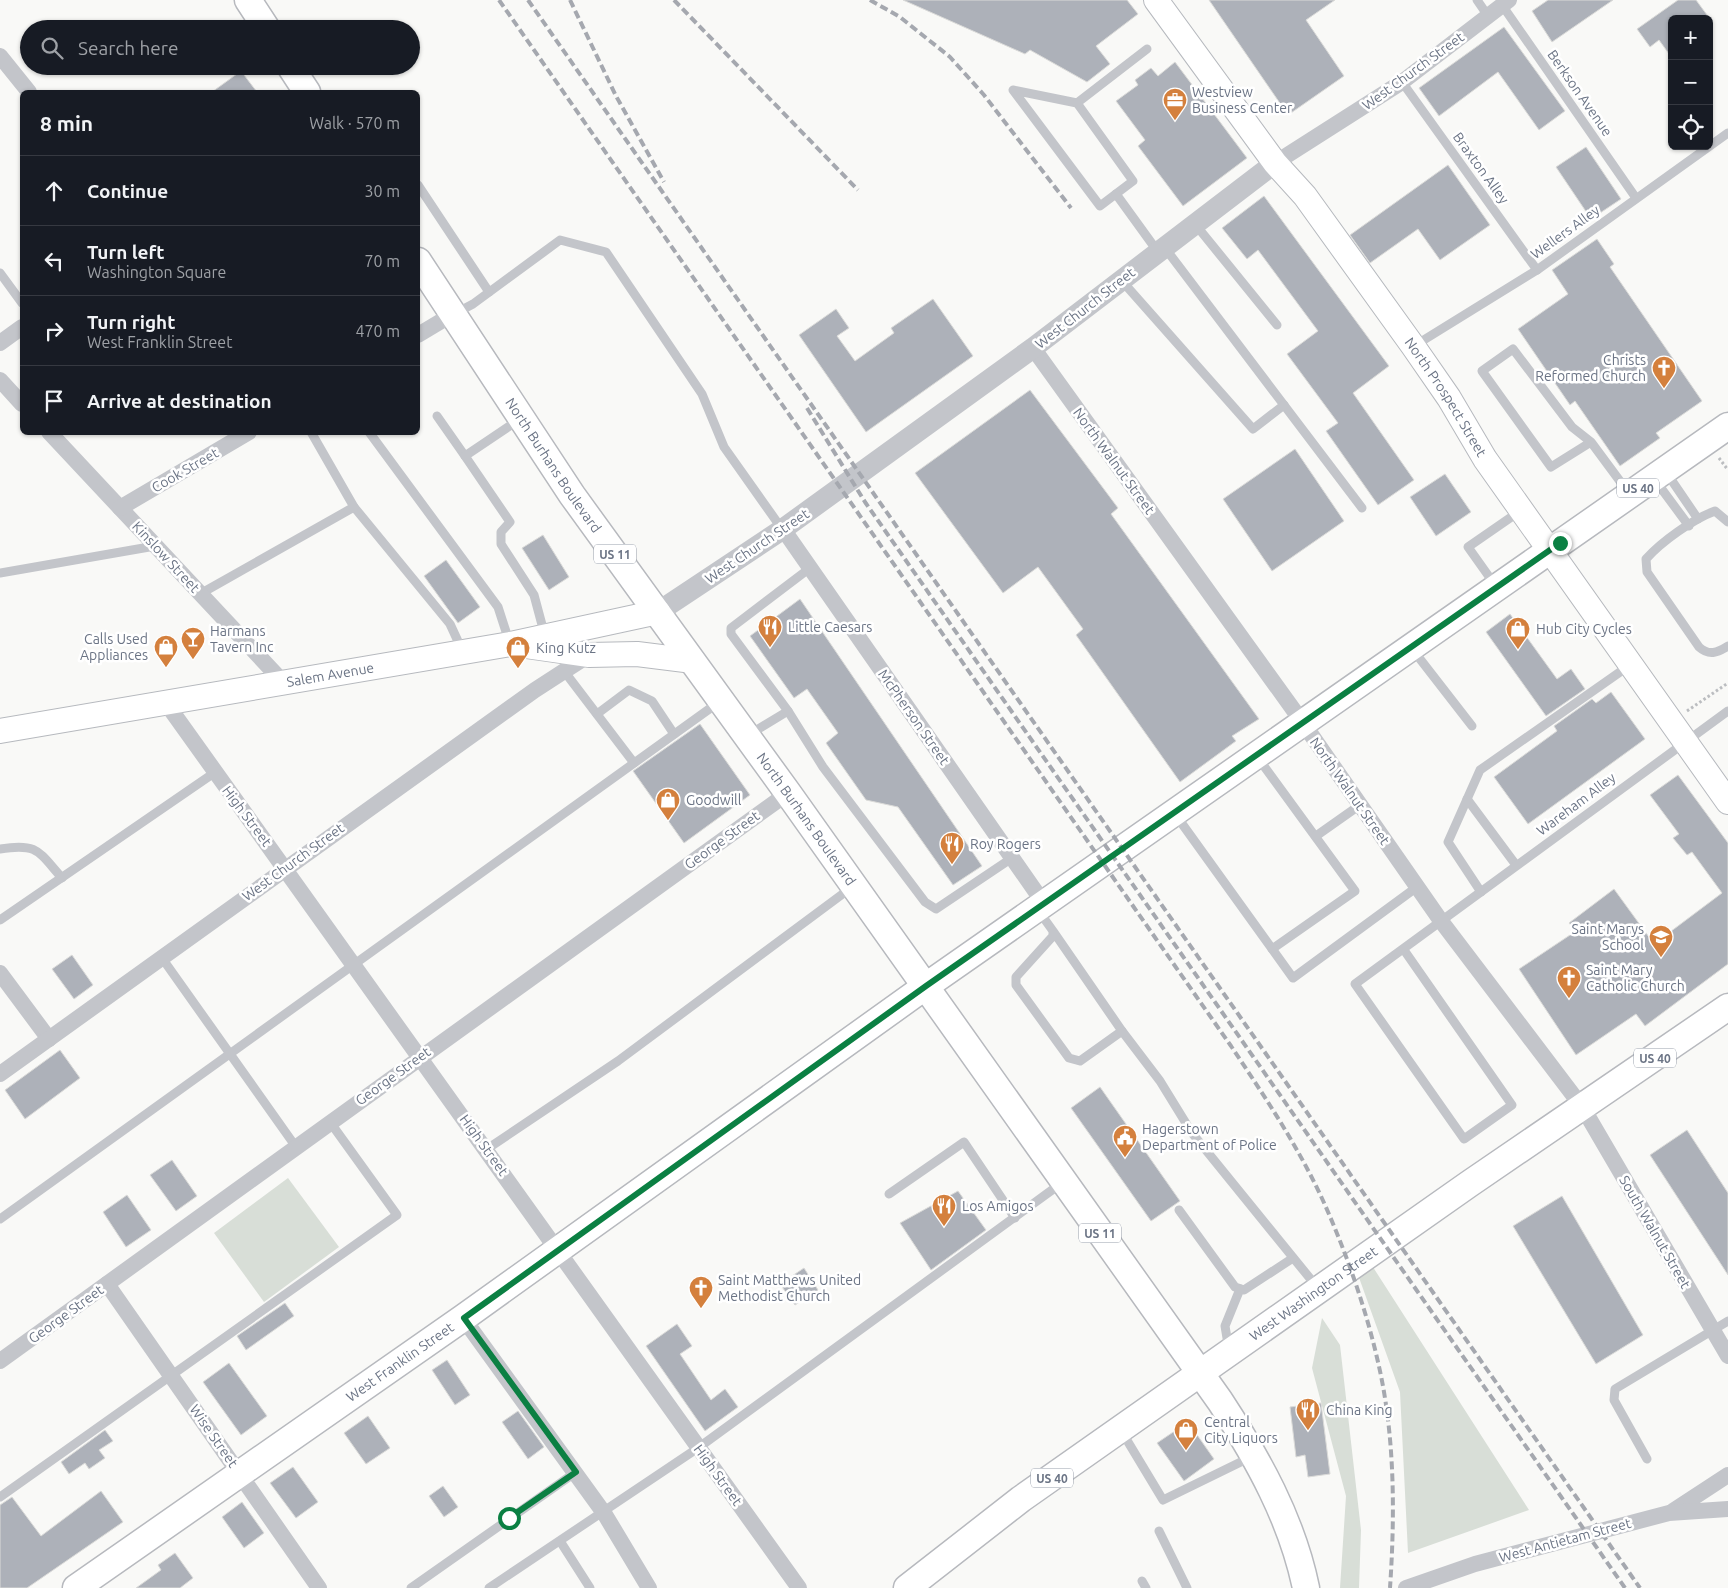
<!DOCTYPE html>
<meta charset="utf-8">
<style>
:root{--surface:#171b24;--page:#242831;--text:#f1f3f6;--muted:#9ea1a6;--line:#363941}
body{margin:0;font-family:Ubuntu,sans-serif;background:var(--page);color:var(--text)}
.controls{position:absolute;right:15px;top:15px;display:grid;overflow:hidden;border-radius:8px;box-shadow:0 1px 4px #0004}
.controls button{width:45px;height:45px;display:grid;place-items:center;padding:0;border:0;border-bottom:1px solid var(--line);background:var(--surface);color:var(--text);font:25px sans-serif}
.stop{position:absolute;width:15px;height:15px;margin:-11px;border:4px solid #0b8043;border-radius:50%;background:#fff}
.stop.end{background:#0b8043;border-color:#fff;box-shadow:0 1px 5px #0008}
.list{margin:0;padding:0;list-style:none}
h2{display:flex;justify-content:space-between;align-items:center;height:65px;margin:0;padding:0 20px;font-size:21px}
h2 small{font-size:16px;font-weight:400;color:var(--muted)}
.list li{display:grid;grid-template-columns:32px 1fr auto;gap:15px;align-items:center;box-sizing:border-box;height:70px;padding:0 20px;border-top:1px solid var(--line)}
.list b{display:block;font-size:19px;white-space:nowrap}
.list p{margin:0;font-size:16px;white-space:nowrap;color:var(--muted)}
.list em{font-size:16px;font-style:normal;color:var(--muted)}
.icon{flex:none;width:28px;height:28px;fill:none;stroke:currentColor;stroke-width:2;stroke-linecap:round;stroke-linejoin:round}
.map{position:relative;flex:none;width:1728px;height:1588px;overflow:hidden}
.search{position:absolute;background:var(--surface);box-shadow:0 1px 4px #0004;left:20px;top:20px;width:400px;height:55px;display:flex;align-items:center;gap:12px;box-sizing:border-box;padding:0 18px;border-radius:28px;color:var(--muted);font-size:19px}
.panel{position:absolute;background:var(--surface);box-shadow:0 1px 4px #0004;left:20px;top:90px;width:400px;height:345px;border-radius:8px}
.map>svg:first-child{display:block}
</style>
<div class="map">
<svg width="1728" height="1588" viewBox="0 0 1728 1588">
<rect width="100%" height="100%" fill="#f9f9f7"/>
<g fill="#d8ded7">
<path d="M288,1178L339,1247L264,1302L214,1233Z"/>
<path d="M1371,1264L1529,1510L1408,1553L1400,1392L1357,1272Z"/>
<path d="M1322,1318L1340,1345L1361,1530L1359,1588H1340L1346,1496L1312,1368Z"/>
</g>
<g fill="#adb1b9" stroke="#dbdbd9">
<path d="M903,0H1127L1138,14L1096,46L1110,64L1087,82L1030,50L1025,54Z"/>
<path d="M1209,0H1335L1306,20L1344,76L1288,115Z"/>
<path d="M1548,0H1613L1552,42L1532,11Z"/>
<path d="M1678,0H1696L1710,19H1672V58L1659,40L1650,47L1637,29Z"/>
<path d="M1504,27L1565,111L1539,130L1498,72L1439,116L1419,88Z"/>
<path d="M1175,62L1247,158L1183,206L1138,146L1145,140L1116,101L1138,85L1135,80L1151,68L1158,76Z"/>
<path d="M241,71L257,92H212Z"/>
<path d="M1586,147L1621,199L1591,219L1556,167Z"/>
<path d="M1448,165L1490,225L1440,260L1418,229L1370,263L1350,235Z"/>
<path d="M1264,196L1389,366L1353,393L1414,480L1378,505L1326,431L1338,423L1287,354L1318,331L1258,250L1247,259L1222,228Z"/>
<path d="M1597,239L1614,264L1610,267L1702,401L1656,433L1660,438L1620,466L1575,401L1570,405L1518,329L1568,294L1552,270Z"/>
<path d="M933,299L973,356L866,432L799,335L836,309L849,328L837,336L855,361L894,333L891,328Z"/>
<path d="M1030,390L1118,508L1111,514L1259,719L1232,736L1236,741L1180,782L1076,635L1083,629L1038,567L1003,593L915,473Z"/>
<path d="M1295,449L1344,521L1272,571L1223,499Z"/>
<path d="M1445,474L1471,512L1436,536L1410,497Z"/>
<path d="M543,535L569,577L549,590L522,548Z"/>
<path d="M446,560L480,607L458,623L424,576Z"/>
<path d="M800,599L982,866L953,885L898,807L866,800L826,743L838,733L807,689L794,698L750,636Z"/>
<path d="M1510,614L1557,679L1571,669L1585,689L1546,716L1486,632Z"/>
<path d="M1611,692L1645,739L1528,824L1494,777L1557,731L1554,726L1592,699L1596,703Z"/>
<path d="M700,724L750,795L684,843L633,771Z"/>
<path d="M1678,775L1728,843V964L1645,1026L1636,1014L1576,1055L1519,969L1576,931L1569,923L1614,889L1654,944L1722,893L1692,852L1687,855L1673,838L1679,834L1650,795Z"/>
<path d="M72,955L93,985L74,999L52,969Z"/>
<path d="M60,1050L80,1078L25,1119L5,1090Z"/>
<path d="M1100,1087L1180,1201L1151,1221L1071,1108Z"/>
<path d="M1687,1130L1728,1193V1275L1650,1155Z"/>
<path d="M172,1160L197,1196L176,1211L150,1175Z"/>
<path d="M958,1191L986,1230L931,1270L900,1223Z"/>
<path d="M127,1195L151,1230L126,1247L103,1212Z"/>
<path d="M1562,1196L1643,1335L1596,1364L1513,1226Z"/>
<path d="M804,1268L818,1290L795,1305L780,1284Z"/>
<path d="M285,1303L294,1316L246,1350L237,1336Z"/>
<path d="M677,1324L692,1346L680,1354L711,1400L725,1389L738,1407L705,1431L646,1346Z"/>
<path d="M447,1360L470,1395L455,1405L432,1370Z"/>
<path d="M229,1363L267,1416L241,1435L203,1382Z"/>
<path d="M1321,1403L1330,1474L1308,1477L1305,1455L1296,1457L1290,1407Z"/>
<path d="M518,1411L544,1447L528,1459L502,1422Z"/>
<path d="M368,1416L390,1448L366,1464L344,1433Z"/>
<path d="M1188,1422L1214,1459L1184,1481L1157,1443Z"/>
<path d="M105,1430L113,1441L99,1450L105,1458L89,1469L85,1463L69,1474L61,1462Z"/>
<path d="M293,1467L318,1502L296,1518L270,1483Z"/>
<path d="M443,1486L458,1507L444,1517L429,1496Z"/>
<path d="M101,1491L123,1522L27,1588H0V1505L12,1497L41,1536Z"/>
<path d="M242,1502L264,1533L244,1548L222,1517Z"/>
<path d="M175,1553L193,1578L180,1588H136L161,1570L158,1565Z"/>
</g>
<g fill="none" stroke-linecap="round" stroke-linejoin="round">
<defs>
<g id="secondary">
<path id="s1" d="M1156,0L1275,163L1305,196L1413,346L1449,398L1485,459L1728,802"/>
<path d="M526,646L589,655L637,654L693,661"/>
<path id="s2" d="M0,731L510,644L658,612"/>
</g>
<g id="primary">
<path d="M248,0L267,29"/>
<path d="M290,66L307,92"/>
<path id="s3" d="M418,261L572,495L788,793L1220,1401C1258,1459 1292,1520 1306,1588"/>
<path id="s4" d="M76,1588L463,1318L926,986L1728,426"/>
<path id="s5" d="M907,1588L1021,1499L1469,1184L1728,1007"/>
</g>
</defs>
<use href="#secondary" stroke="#b6b9be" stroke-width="26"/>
<use href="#primary" stroke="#b7b9be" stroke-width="29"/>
<g stroke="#bbbdc0" stroke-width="3" stroke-dasharray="2.5 2.5" stroke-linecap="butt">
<path d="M1719,458L1728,470"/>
<path d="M1687,711L1728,683"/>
</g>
<g stroke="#c3c5ca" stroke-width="9">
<path d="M1477,0L1488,16"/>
<path d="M1502,5L1636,198"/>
<path d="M1402,82L1537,270"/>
<path d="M1013,90L1077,103L1133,181L1100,206Z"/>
<path d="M1077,103L1147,49"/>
<path d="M418,185L489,292"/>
<path d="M1116,194L1158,252"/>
<path d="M1195,224L1277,325"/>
<path d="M1165,248L1362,508"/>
<path d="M0,273L22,303"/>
<path d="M1122,281L1253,429L1284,405"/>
<path d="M454,314L473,304L560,240L606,252L702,394L724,447L782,529"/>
<path d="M1414,346L1537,270L1728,133"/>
<path d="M437,416L465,456"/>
<path d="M520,419L465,456L510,522L501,532V544L534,595L545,636"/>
<path d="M369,432L498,607L510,644"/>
<path d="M1591,442L1551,467L1482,371L1513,349L1572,427L1591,442L1628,492"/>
<path d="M1666,472L1698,519"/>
<path d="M1655,480L1689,526"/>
<path d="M354,507L450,624L462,650"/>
<path d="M1728,522L1715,511C1693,519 1661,542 1646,559L1647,572L1699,647C1709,656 1717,653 1728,646"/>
<path d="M810,568L731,628V634L788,711L823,767L925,902L936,909L1012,858"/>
<path d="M0,573L155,546"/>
<path d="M1495,585L1468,547L1520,511"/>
<path d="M200,594L354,507L311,432"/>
<path d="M1413,650L1472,726"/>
<path d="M564,671L634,763"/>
<path d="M597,714L629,690L652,701L674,734"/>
<path d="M750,734L788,711"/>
<path d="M1258,758L1355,891L1272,949"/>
<path d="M1467,799L1516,865"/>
<path d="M1175,814L1293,978L1417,887"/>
<path d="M1316,836L1360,805"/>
<path d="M0,849C38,843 38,851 62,878"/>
<path d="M1481,892L1448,842L1480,770L1630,665"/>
<path d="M1038,910L1053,931V936L1016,977V985L1069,1058L1080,1061L1122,1031L1053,931"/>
<path d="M0,920L214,773"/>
<path d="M1404,950L1512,1105L1464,1139L1355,984L1728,711"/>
<path d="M162,958L296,1147"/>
<path d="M1122,1031L1160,1081L1192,1133L1317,1287"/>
<path d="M487,1149L618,1061L852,887"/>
<path d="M889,1194L964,1142L1015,1218"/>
<path d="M1179,1210L1235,1287L1244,1290L1293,1258"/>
<path d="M0,1219L719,702"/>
<path d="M1229,1350L1225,1326L1240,1289"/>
<path d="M1122,1432L1163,1500L1251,1457"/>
<path d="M1647,1459L1614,1400L1615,1389L1728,1321"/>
<path d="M0,1497L397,1215L330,1122"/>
<path d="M1159,1531L1187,1588"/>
<path d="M560,1541L590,1588"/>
<path d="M1142,1581L1146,1588"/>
<path d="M411,1588L576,1472"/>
<path d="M489,1588L698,1448L1063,1182"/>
</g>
<g stroke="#c3c5ca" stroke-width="16">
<path d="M0,56L29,92"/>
<path d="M1275,163L1402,82L1509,0"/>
<path d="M418,335L453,314"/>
<path d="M0,343L22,327"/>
<path d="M1033,348L1303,723L1441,921L1583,1108L1728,1356"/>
<path d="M0,380L22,404"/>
<path d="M49,432L283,682"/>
<path d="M120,508L249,432"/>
<path d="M783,529L1045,905"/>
<path d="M166,703L799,1588"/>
<path d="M0,973L49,1039"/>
<path d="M0,1074L535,690L589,655"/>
<path d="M107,1284L319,1588"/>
<path d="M463,1318L604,1513L649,1588"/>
<path d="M0,1361L788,793"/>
<path d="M1673,1511L1728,1475"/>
<path d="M1406,1588L1475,1564L1669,1513L1728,1509"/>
</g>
<path stroke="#c3c5ca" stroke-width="21" d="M658,612L783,529L1033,348L1275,163"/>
<use href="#secondary" stroke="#fff" stroke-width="24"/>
<use href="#primary" stroke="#fff" stroke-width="26"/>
<g stroke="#a5a8af" stroke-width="4" stroke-dasharray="8 4" stroke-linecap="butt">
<path d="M499,0L1231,1046C1265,1097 1300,1149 1325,1205C1347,1255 1366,1309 1378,1362C1395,1435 1395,1514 1390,1588"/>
<path d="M528,0L1640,1588"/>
<path d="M570,0L616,96L664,182"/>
<path d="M674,0L858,190"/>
<path d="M870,0L900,17L950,57L984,95L1071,208"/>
<path d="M807,408L865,502L1625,1588"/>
</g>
</g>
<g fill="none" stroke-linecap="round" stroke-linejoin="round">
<path stroke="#0b8043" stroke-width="6" d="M509,1518L576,1472L464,1318L926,986L1560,543"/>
</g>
<defs>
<symbol id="office-pin" viewBox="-11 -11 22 30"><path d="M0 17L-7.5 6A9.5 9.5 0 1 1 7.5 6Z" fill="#d4803d" stroke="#fff"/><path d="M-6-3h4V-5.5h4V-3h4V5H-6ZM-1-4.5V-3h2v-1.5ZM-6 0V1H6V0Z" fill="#fff"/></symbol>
<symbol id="church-pin" viewBox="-11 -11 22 30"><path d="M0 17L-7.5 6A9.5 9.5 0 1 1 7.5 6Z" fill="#d4803d" stroke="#fff"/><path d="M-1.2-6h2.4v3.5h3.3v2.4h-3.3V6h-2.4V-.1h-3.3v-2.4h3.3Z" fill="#fff"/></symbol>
<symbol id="restaurant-pin" viewBox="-11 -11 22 30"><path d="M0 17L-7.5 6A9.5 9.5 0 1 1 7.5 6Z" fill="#d4803d" stroke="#fff"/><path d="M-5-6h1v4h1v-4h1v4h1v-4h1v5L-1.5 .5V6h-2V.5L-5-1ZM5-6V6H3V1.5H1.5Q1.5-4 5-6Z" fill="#fff"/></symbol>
<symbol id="shop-pin" viewBox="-11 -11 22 30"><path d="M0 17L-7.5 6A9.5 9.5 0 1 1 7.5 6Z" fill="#d4803d" stroke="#fff"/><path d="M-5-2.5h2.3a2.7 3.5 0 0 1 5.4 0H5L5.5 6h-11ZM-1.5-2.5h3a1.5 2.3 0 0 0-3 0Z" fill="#fff"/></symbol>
<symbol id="bar-pin" viewBox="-11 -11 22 30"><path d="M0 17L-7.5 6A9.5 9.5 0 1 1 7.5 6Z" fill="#d4803d" stroke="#fff"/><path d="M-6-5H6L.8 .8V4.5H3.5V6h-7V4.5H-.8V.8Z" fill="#fff"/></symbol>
<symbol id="school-pin" viewBox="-11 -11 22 30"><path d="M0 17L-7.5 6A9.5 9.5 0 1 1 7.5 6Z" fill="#d4803d" stroke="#fff"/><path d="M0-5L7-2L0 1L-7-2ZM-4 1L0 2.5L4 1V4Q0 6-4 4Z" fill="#fff"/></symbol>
<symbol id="civic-pin" viewBox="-11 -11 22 30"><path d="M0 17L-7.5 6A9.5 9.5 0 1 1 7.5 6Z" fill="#d4803d" stroke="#fff"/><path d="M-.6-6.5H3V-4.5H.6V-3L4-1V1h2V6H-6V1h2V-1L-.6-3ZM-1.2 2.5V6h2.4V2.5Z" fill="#fff"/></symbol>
</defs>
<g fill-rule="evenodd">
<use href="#office-pin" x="1161" y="86" width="28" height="38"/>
<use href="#church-pin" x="1650" y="354" width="28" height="38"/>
<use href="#restaurant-pin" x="756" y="613" width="28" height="38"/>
<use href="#shop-pin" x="1504" y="615" width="28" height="38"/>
<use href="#bar-pin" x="179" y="625" width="28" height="38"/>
<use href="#shop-pin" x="152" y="633" width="28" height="38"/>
<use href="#shop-pin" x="504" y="634" width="28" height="38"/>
<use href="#shop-pin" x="654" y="786" width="28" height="38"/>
<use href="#restaurant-pin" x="938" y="830" width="28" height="38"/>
<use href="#school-pin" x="1647" y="923" width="28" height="38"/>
<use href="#church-pin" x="1555" y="964" width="28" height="38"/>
<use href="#civic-pin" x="1111" y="1123" width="28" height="38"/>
<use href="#restaurant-pin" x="930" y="1192" width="28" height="38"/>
<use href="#church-pin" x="687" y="1274" width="28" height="38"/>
<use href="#restaurant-pin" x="1294" y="1396" width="28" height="38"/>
<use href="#shop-pin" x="1172" y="1416" width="28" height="38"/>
</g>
<g text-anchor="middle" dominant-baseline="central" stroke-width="5" stroke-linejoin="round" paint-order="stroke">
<g fill="#fff" stroke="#979eaa" stroke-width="1">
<rect x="1617" y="478.5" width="42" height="19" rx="4"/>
<rect x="594" y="544.5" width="42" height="19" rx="4"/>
<rect x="1634" y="1048.5" width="42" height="19" rx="4"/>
<rect x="1079" y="1223.5" width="42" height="19" rx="4"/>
<rect x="1031" y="1468.5" width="42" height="19" rx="4"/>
</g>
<g font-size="12" font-weight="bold" fill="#6b7485">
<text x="1638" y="488">US 40</text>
<text x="615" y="554">US 11</text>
<text x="1655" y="1058">US 40</text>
<text x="1100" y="1233">US 11</text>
<text x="1052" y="1478">US 40</text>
</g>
<g font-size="14" fill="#6b7485" stroke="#fff">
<text transform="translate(1413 71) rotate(-36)">West Church Street</text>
<text transform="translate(1580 93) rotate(55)">Berkson Avenue</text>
<text transform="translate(1481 168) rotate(54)">Braxton Alley</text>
<text transform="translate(1565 232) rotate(-36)">Wellers Alley</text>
<text transform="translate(1085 308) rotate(-38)">West Church Street</text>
<text stroke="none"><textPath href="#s1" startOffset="492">North Prospect Street</textPath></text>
<text transform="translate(1114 461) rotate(54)">North Walnut Street</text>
<text stroke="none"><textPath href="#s3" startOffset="245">North Burhans Boulevard</textPath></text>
<text transform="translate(185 470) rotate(-30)">Cook Street</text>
<text transform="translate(757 546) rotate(-34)">West Church Street</text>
<text transform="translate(166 557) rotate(47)">Kinslow Street</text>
<text stroke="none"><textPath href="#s2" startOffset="335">Salem Avenue</textPath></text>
<text transform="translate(914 717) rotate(55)">McPherson Street</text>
<text transform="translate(1350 791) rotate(55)">North Walnut Street</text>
<text transform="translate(1576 804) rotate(-37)">Wareham Alley</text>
<text transform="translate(247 816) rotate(53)">High Street</text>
<text stroke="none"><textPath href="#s3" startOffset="680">North Burhans Boulevard</textPath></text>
<text transform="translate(722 840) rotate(-36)">George Street</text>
<text transform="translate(293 862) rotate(-36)">West Church Street</text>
<text transform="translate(393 1076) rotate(-36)">George Street</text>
<text transform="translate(484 1145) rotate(54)">High Street</text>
<text transform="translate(1655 1232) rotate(60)">South Walnut Street</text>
<text stroke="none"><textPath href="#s5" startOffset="502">West Washington Street</textPath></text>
<text transform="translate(66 1314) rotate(-36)">George Street</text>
<text stroke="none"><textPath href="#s4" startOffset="395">West Franklin Street</textPath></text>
<text transform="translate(214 1436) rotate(55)">Wise Street</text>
<text transform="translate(718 1475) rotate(54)">High Street</text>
<text transform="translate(1565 1540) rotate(-15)">West Antietam Street</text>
</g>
<g font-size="14" fill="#6b7485" stroke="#fff" text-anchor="start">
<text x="1192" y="92">Westview<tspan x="1192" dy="16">Business Center</tspan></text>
<text x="1646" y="360" text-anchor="end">Christs<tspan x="1646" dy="16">Reformed Church</tspan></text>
<text x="788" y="627">Little Caesars</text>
<text x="1536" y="629">Hub City Cycles</text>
<text x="210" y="631">Harmans<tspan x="210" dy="16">Tavern Inc</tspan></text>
<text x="148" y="639" text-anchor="end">Calls Used<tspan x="148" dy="16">Appliances</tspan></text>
<text x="536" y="648">King Kutz</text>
<text x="686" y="800">Goodwill</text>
<text x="970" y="844">Roy Rogers</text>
<text x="1644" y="929" text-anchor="end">Saint Marys<tspan x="1644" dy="16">School</tspan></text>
<text x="1586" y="970">Saint Mary<tspan x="1586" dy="16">Catholic Church</tspan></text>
<text x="1142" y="1129">Hagerstown<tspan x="1142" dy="16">Department of Police</tspan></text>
<text x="962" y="1206">Los Amigos</text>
<text x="718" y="1280">Saint Matthews United<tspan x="718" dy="16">Methodist Church</tspan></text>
<text x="1326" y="1410">China King</text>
<text x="1204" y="1422">Central<tspan x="1204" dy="16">City Liquors</tspan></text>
</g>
</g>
</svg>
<div class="controls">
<button>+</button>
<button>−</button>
<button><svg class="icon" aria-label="locate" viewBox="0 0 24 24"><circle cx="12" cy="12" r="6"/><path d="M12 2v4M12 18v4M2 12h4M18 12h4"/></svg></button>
</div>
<div class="stop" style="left:509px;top:1518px"></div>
<div class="stop end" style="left:1560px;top:543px"></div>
<div class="search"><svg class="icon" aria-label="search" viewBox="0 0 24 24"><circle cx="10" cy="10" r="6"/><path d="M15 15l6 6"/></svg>Search here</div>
<section class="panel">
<h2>8 min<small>Walk · 570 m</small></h2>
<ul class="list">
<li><svg class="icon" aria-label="ahead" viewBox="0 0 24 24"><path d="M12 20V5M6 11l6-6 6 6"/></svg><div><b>Continue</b></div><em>30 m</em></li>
<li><svg class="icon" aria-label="left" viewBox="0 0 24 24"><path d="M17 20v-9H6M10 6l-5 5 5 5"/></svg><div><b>Turn left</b><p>Washington Square</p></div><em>70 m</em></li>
<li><svg class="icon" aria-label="right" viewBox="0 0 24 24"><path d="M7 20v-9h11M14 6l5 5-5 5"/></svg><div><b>Turn right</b><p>West Franklin Street</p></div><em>470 m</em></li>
<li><svg class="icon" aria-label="arrive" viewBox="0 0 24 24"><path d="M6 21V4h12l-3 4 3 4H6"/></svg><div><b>Arrive at destination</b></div></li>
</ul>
</section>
</div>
